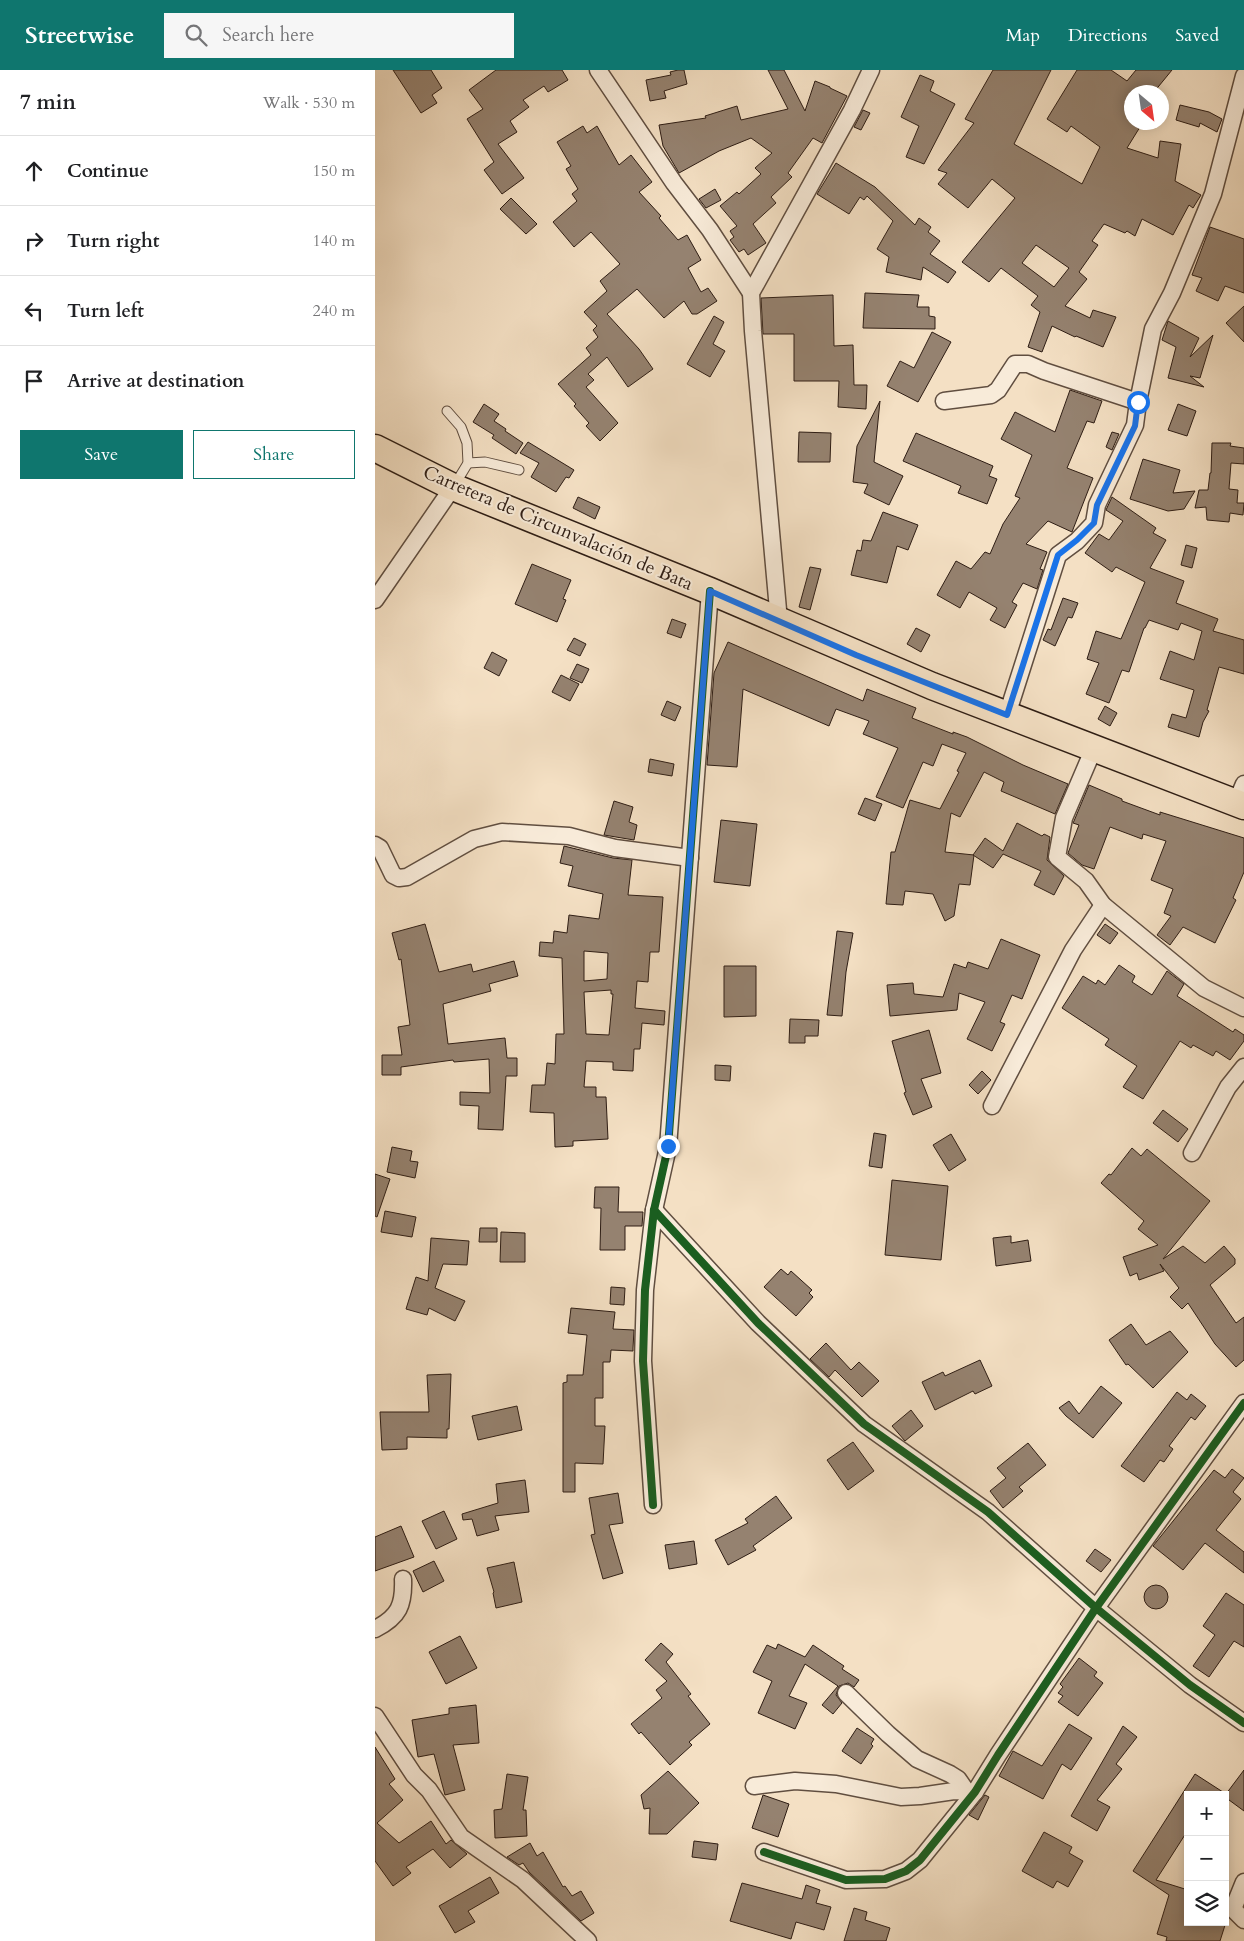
<!DOCTYPE html>
<meta charset="utf-8">
<style>
:root{--surface:#fff;--page:#f6f6f6;--text:#202124;--muted:#757577;--line:#e0e0e0;--accent:#0f766e}
body{margin:0;font-family:Cardo,serif;background:var(--page);color:var(--text)}
.controls{position:absolute;right:15px;bottom:15px;display:grid;overflow:hidden;border-radius:0px;box-shadow:0 2px 12px #0003}
.controls button{width:45px;height:45px;display:grid;place-items:center;padding:0;border:0;border-bottom:1px solid var(--line);background:var(--surface);color:var(--text);font:25px sans-serif}
.compass{position:absolute;left:749px;top:15px;width:45px;height:45px;border-radius:50%;background:var(--surface);box-shadow:0 2px 12px #0003;rotate:151deg}
.stop{position:absolute;width:15px;height:15px;margin:-11px;border:4px solid #1a73e8;border-radius:50%;background:#fff}
.stop.end{background:#1a73e8;border-color:#fff;box-shadow:0 1px 5px #0008}
.list{margin:0;padding:0;list-style:none}
h2{display:flex;justify-content:space-between;align-items:center;height:65px;margin:0;padding:0 20px;font-size:21px}
h2 small{font-size:16px;font-weight:400;color:var(--muted)}
.list li{display:grid;grid-template-columns:32px 1fr auto;gap:15px;align-items:center;box-sizing:border-box;height:70px;padding:0 20px;border-top:1px solid var(--line)}
.list b{display:block;font-size:19px;white-space:nowrap}
.list em{font-size:16px;font-style:normal;color:var(--muted)}
.actions{display:flex;gap:10px;padding:15px 20px}
.actions a{flex:1;padding:11px 0;border:1px solid var(--accent);border-radius:0px;text-align:center;font-size:18px;color:var(--accent)}
.actions .main{background:var(--accent);color:#fff}
.icon{flex:none;width:28px;height:28px;fill:none;stroke:currentColor;stroke-width:2;stroke-linecap:round;stroke-linejoin:round}
.map{position:relative;flex:none;width:869px;height:1871px;overflow:hidden}
header{display:flex;align-items:center;gap:30px;box-sizing:border-box;height:70px;padding:0 25px;background:var(--accent);color:#fff}
header strong{font-size:24px}
nav{display:flex;gap:28px;margin-inline-start:auto;font-size:18px}
.search{width:350px;height:45px;background:var(--page);display:flex;align-items:center;gap:12px;box-sizing:border-box;padding:0 18px;border-radius:0px;color:var(--muted);font-size:19px}
main{display:flex}
aside{flex:1;background:var(--surface)}
.map>svg:first-child{display:block}
</style>
<header>
<strong>Streetwise</strong>
<div class="search"><svg class="icon" aria-label="search" viewBox="0 0 24 24"><circle cx="10" cy="10" r="6"/><path d="M15 15l6 6"/></svg>Search here</div>
<nav><a>Map</a><a>Directions</a><a>Saved</a></nav>
</header>
<main>
<aside>
<h2>7 min<small>Walk · 530 m</small></h2>
<ul class="list">
<li><svg class="icon" aria-label="ahead" viewBox="0 0 24 24"><path d="M12 20V5M6 11l6-6 6 6"/></svg><div><b>Continue</b></div><em>150 m</em></li>
<li><svg class="icon" aria-label="right" viewBox="0 0 24 24"><path d="M7 20v-9h11M14 6l5 5-5 5"/></svg><div><b>Turn right</b></div><em>140 m</em></li>
<li><svg class="icon" aria-label="left" viewBox="0 0 24 24"><path d="M17 20v-9H6M10 6l-5 5 5 5"/></svg><div><b>Turn left</b></div><em>240 m</em></li>
<li><svg class="icon" aria-label="arrive" viewBox="0 0 24 24"><path d="M6 21V4h12l-3 4 3 4H6"/></svg><div><b>Arrive at destination</b></div></li>
</ul>
<div class="actions"><a class="main">Save</a><a>Share</a></div>
</aside>
<div class="map">
<svg width="869" height="1871" viewBox="0 0 869 1871">
<rect width="100%" height="100%" fill="#f4e0c4"/>
<filter id="stains"><feTurbulence type="fractalNoise" baseFrequency=".004" numOctaves="4"/><feColorMatrix values="0 0 0 0 .2 0 0 0 0 .09 0 0 0 0 .02 0 0 0 .5 -.17"/></filter>
<radialGradient id="worn" r=".72"><stop offset=".6" stop-color="#630" stop-opacity="0"/><stop offset="1" stop-color="#630" stop-opacity=".3"/></radialGradient>
<g fill="#958270" stroke="#2e1d14" fill-rule="evenodd">
<path d="M18,0H56L67,18L57,25L62,33L46,43Z"/>
<path d="M121,0H187L193,10L173,22L169,16L148,30L154,37L135,51L142,62L123,74L149,108L127,124L109,100L119,92L92,49L108,39L94,20Z"/>
<path d="M303,0H309L312,14L289,21L291,28L275,31L271,10L296,5L295,2Z"/>
<path d="M393,0H409L430,41L440,11L455,17V18L472,26L447,73L438,68L413,103L417,107L396,127L401,133L378,154L391,173L373,185L369,179L364,182L355,170L359,167L355,161L362,156L345,136L362,122L364,124L386,104L380,98L397,83L376,68L344,81L304,103L288,76L284,55L331,48L330,46L362,36L366,50L413,39Z"/>
<path d="M618,0H676L639,74L707,114L725,77L696,56L692,62L672,49L702,0H736L752,11L761,0H797L779,22H756V52L765,57L752,78L783,88L785,71L806,74L800,111L826,125L818,138L814,135L798,165L767,149L760,166L752,161L750,163L729,154L717,171L723,175L704,202L712,209L690,236L715,248L718,240L741,247L728,277L701,266L700,267L677,256L667,282L653,277L665,242L656,235L663,226L626,198L614,212L587,192L640,128L617,109L593,138L563,114L572,103L563,100L599,53L590,49ZM661,175L694,198L679,217L647,193Z"/>
<path d="M545,5L559,11L555,21L580,34L549,94L531,87L544,56L526,47Z"/>
<path d="M805,35L834,42L847,49L842,62L825,53L824,57L801,50Z"/>
<path d="M488,40L495,43L486,60L479,57Z"/>
<path d="M208,56L212,63L222,56L244,95L256,85L277,112L264,122L286,146L284,148L303,170L312,165L326,190L313,198L326,222L333,218L342,231L322,244H317L309,231L289,248L262,219L232,244L264,279L278,299L253,317L232,287L213,304L219,310L211,317L243,353L225,371L211,356L214,353L199,336L201,334L183,314L216,285L211,278L223,267L218,260L222,256L209,242L232,221L225,211L245,194L216,162L199,177L178,152L202,131L197,124L203,119L191,99L196,96L182,72Z"/>
<path d="M461,93L500,117L540,155L544,148L556,157L553,162L565,171L555,184L581,202L573,213L548,197L546,210L511,202L514,187L502,179L518,151L492,126L489,130L485,127L474,144L442,124Z"/>
<path d="M340,119L346,130L331,138L324,129Z"/>
<path d="M136,128L162,154L151,164L125,139Z"/>
<path d="M835,157L869,169V223L850,216L843,231L821,221L827,208L817,205Z"/>
<path d="M490,223L544,225L542,237H554V246L560,247V259L488,258Z"/>
<path d="M458,225L459,276L478,275L479,315H492L491,339L463,337L464,311H419V264H388L386,228Z"/>
<path d="M869,236V272L851,253Z"/>
<path d="M339,246L349,252L338,274L350,281L335,307L312,294Z"/>
<path d="M793,251L824,268L815,287L838,265L825,308L815,306L829,317L793,308L801,277L787,270Z"/>
<path d="M557,262L576,272L543,332L512,316L525,291L539,298Z"/>
<path d="M695,320L727,331L719,353L712,351L692,398L718,408L697,462L673,451L651,474L672,482L665,499L668,500L662,519L648,513L637,532L642,535L630,558L615,550L622,538L594,522L585,538L562,525L581,491L596,499L610,482L615,484L628,454L645,428L640,426L657,385L626,369L640,342L680,362Z"/>
<path d="M505,331L499,392L528,406L514,435L489,423L493,414L478,412L482,376Z"/>
<path d="M109,334L124,344L119,351L131,359L130,361L148,373L141,384L117,368L119,365L98,352Z"/>
<path d="M803,334L821,341L812,366L793,360Z"/>
<path d="M424,362L456,363L455,392H423Z"/>
<path d="M737,362L744,364L737,380L731,377Z"/>
<path d="M541,363L618,396L614,406L622,409L612,434L583,423L586,416L528,391Z"/>
<path d="M153,372L199,400L194,408L191,407L181,422L156,407L164,393L145,383Z"/>
<path d="M837,373H856L855,376L869,378V394L856,393L854,419L863,420L862,433H869L868,445L855,443L854,452L832,450L831,437L820,438L824,420H833L835,403H836Z"/>
<path d="M768,389L805,400L798,423L820,421L809,439L793,441L755,429Z"/>
<path d="M203,427L225,437L220,449L198,438Z"/>
<path d="M737,427L781,458L778,463L791,470L775,498L809,511L801,533L843,549L838,561L869,570V604L844,597L832,640L834,641L828,652L824,667L793,657L797,644L811,648L819,620L785,609L795,581L819,590L827,561L806,553L803,560L774,550L770,558H769L754,602L747,600L734,633L711,624L724,593L712,589L721,561L746,569L770,512L741,497L737,502L710,483L724,464L734,470L748,451L731,440Z"/>
<path d="M508,442L543,455L533,480L522,476L512,513L476,505L482,480L486,481L488,470L496,471Z"/>
<path d="M811,475L822,478L817,498L806,495Z"/>
<path d="M157,494L196,510L188,529L191,530L182,552L140,534Z"/>
<path d="M435,497L446,499L435,540L424,537Z"/>
<path d="M688,528L703,533L697,548L693,547L680,576L668,570L673,559L676,560Z"/>
<path d="M297,549L311,554L306,568L292,563Z"/>
<path d="M541,558L555,565L546,582L532,574Z"/>
<path d="M199,568L211,574L205,586L192,580Z"/>
<path d="M353,572L488,631L492,619L541,638L537,648L578,664V662L592,667L648,695L693,714L680,744L626,721L629,712L609,702L585,747L576,743L570,782L599,785L595,815L584,814L579,846L570,851L558,824L530,821L528,835L511,834L516,782H520L535,730L565,739L584,702L582,701L591,683L567,674L558,696L548,692L528,738L501,727L523,678L488,664L494,651L461,639L454,656L368,619L362,697L332,695L339,603Z"/>
<path d="M117,582L132,590L124,606L109,598Z"/>
<path d="M202,594L214,599L207,613L195,608Z"/>
<path d="M186,605L204,614L195,631L177,622Z"/>
<path d="M292,631L306,637L300,651L286,645Z"/>
<path d="M730,636L742,643L735,656L723,649Z"/>
<path d="M275,689L299,694L297,706L273,702Z"/>
<path d="M714,715L747,729V731L785,745V742L869,768V802L858,828L861,830L840,873L808,857L795,875L782,865L796,846L789,843L798,819L776,810L791,771L768,764L767,769L735,757L719,799L707,795L693,783L704,755L698,753L699,751Z"/>
<path d="M490,728L507,734L500,751L483,744Z"/>
<path d="M239,731L258,737L254,752L262,755L259,770L229,765Z"/>
<path d="M346,750L382,754L375,816L339,812Z"/>
<path d="M642,753L667,766L669,764L675,767L672,790L689,806L679,825L659,815L666,801L628,784L618,798L598,785L610,768L628,781Z"/>
<path d="M189,776L238,788L257,790L253,825L288,827L284,882H275L273,912L262,911L260,938L290,941L289,955L267,953L265,979H259L258,1001L238,1000V992L211,991L209,1017H221V1027H231L233,1069L198,1071V1076L180,1077L179,1043L155,1042L157,1015H170L172,993L180,994L181,964H189L187,888L164,886L165,872L178,873L179,861L192,863L194,845L224,849L228,824L193,816L198,796L185,793ZM209,881L233,883L232,909L209,911ZM236,920V924H238L234,965L211,964L209,922Z"/>
<path d="M50,854L64,902L96,894L98,902L139,891L143,906L114,914L116,921L68,934L73,974L130,968L132,988H142V1006H131L128,1060L103,1059L104,1036L85,1035V1022L115,1023L114,989L79,992L78,990L26,997V1005H7V985H27L23,957L35,955L26,889L24,890L17,863Z"/>
<path d="M730,854L743,863L735,874L722,865Z"/>
<path d="M462,861L478,863L471,902L467,946L452,945Z"/>
<path d="M626,869L665,885L647,929L637,925L625,952L630,954L617,981L592,969L610,932L584,923L582,940L515,946L512,915L538,913L539,924L568,927L579,894L591,898L593,892L613,899Z"/>
<path d="M744,895L760,906L757,912L777,925L792,901L809,914L802,926L858,962L860,959L869,965V971L855,990L841,981L838,986L818,975L816,978L805,971L768,1029L748,1017L762,996L730,975L734,969L687,938L708,906L721,914L723,910L730,915Z"/>
<path d="M349,896H381V946L349,947Z"/>
<path d="M415,949L444,950L443,966H430V973H414Z"/>
<path d="M554,960L566,1003L546,1009L557,1037L538,1045L529,1023L531,1022L517,971Z"/>
<path d="M340,995L356,996L355,1011L340,1010Z"/>
<path d="M607,1001L616,1010L603,1024L594,1015Z"/>
<path d="M788,1040L813,1059L803,1072L778,1053Z"/>
<path d="M499,1063L511,1065L507,1098L494,1096Z"/>
<path d="M576,1064L591,1090L574,1101L558,1075Z"/>
<path d="M17,1077L37,1081L35,1091L43,1092L40,1108L12,1102Z"/>
<path d="M757,1078L766,1086L772,1079L835,1131L788,1189L808,1176L830,1193L849,1176L860,1189V1194L835,1215L861,1253L869,1247V1290L861,1297L840,1274L813,1233L807,1239L795,1227L804,1218L785,1194L789,1201L764,1210L762,1203L755,1206L748,1187L783,1175L763,1159L769,1151L726,1113L734,1104L736,1105Z"/>
<path d="M0,1104L15,1109L2,1147L0,1146Z"/>
<path d="M517,1110L573,1116L566,1190L510,1185Z"/>
<path d="M220,1117H244L243,1142H268L267,1156H250V1180H225L226,1138H219Z"/>
<path d="M10,1141L41,1147L37,1167L6,1162Z"/>
<path d="M105,1158H122V1172H104Z"/>
<path d="M126,1162L150,1163V1192H125Z"/>
<path d="M636,1166V1173L653,1170L656,1191L621,1196L618,1168Z"/>
<path d="M56,1168L94,1171L92,1195L68,1194L60,1218L90,1231L80,1251L54,1238L52,1245L31,1239L41,1207L53,1211Z"/>
<path d="M406,1199L413,1205L416,1201L437,1220L434,1223L438,1227L421,1246L389,1217Z"/>
<path d="M236,1217L250,1218L249,1235L235,1234Z"/>
<path d="M196,1238L240,1242L238,1259L259,1260L258,1278V1281L236,1280L235,1292H228V1328H220V1356H230L228,1394L200,1393V1422H188V1313L192,1312V1305H208L212,1265L193,1263Z"/>
<path d="M756,1254L771,1275L795,1261L813,1282L778,1318L753,1294L751,1295L734,1270Z"/>
<path d="M451,1273L476,1300L484,1292L504,1311L487,1327L460,1300L454,1307L435,1289Z"/>
<path d="M605,1290L617,1316L600,1324L598,1321L560,1340L547,1312L568,1302L570,1306Z"/>
<path d="M76,1304L74,1359H72V1368L32,1367V1379L7,1380L5,1342H54L52,1305Z"/>
<path d="M726,1316L747,1333L718,1368L691,1346L684,1338L694,1331L704,1344Z"/>
<path d="M802,1322L812,1330L816,1324L831,1336L820,1350L816,1347L794,1376L798,1379L789,1392L785,1390L769,1412L746,1396Z"/>
<path d="M142,1336L147,1360L103,1370L97,1346Z"/>
<path d="M536,1340L548,1356L530,1371L517,1356Z"/>
<path d="M478,1372L499,1401L473,1420L452,1390Z"/>
<path d="M653,1373L671,1395L644,1417L648,1421L628,1438L615,1421L631,1408L622,1398Z"/>
<path d="M857,1399L869,1408L858,1422L866,1429L841,1460L869,1482V1503L830,1473L808,1500L778,1476L839,1400L850,1408Z"/>
<path d="M150,1410L154,1442L120,1446L124,1460L102,1466L97,1449L88,1450L87,1444L123,1433L121,1414Z"/>
<path d="M243,1423L248,1453L234,1455L248,1503L228,1509L216,1465L220,1464L214,1428Z"/>
<path d="M401,1426L417,1448L378,1476L381,1480L353,1495L340,1470L373,1453L370,1449Z"/>
<path d="M69,1441L82,1469L61,1479L47,1451Z"/>
<path d="M26,1456L39,1487L0,1501V1467Z"/>
<path d="M319,1471L322,1494L294,1499L290,1475Z"/>
<path d="M720,1479L736,1490L726,1502L711,1491Z"/>
<path d="M59,1491L69,1511L48,1522L38,1501Z"/>
<path d="M139,1492L147,1532L121,1538L118,1523L119,1522L112,1498Z"/>
<circle cx="781" cy="1527" r="12"/>
<path d="M851,1523L869,1535V1577L859,1571L834,1607L818,1596L840,1565L828,1556Z"/>
<path d="M85,1566L102,1598L71,1614L54,1582Z"/>
<path d="M286,1573L298,1584L291,1592L316,1624L313,1626L335,1654L314,1672L317,1675L295,1695L266,1662L264,1664L256,1654L287,1628L281,1620L292,1611L270,1590Z"/>
<path d="M403,1574L430,1587L438,1575L469,1596L467,1599L484,1610L479,1617L473,1613L464,1616L461,1625L467,1633L458,1644L447,1635L463,1616L430,1594L414,1626L432,1633L420,1659L383,1643L397,1611L378,1602L392,1575L401,1579Z"/>
<path d="M704,1588L722,1602L719,1606L728,1613L703,1646L683,1632L688,1626L683,1623L688,1617L685,1614Z"/>
<path d="M101,1635L104,1673L78,1675L90,1720L70,1725L59,1684L43,1687L37,1650L74,1644V1638Z"/>
<path d="M694,1654L717,1668L696,1700L687,1694L668,1729L624,1706L638,1681L667,1696Z"/>
<path d="M748,1656L762,1667L741,1694L747,1699L722,1730L735,1737L722,1761L696,1746Z"/>
<path d="M482,1658L499,1669L496,1674L498,1676L486,1694L467,1681Z"/>
<path d="M0,1677L20,1709L14,1714L28,1730L2,1753L24,1773L56,1751L71,1774L76,1770L92,1784L75,1798L58,1779L31,1797L36,1803L18,1816L0,1791Z"/>
<path d="M869,1700V1741L850,1727V1725H813V1760L781,1810L813,1820V1852H851L845,1871H791L792,1867L782,1864L794,1825L758,1801L820,1704L851,1724Z"/>
<path d="M293,1701L324,1733L292,1764H274L275,1738L269,1739L266,1725Z"/>
<path d="M132,1704L153,1707L148,1740H151L152,1766L120,1768L119,1740L127,1739Z"/>
<path d="M388,1725L414,1734L403,1767L377,1758Z"/>
<path d="M610,1725L614,1727L603,1750L594,1745Z"/>
<path d="M669,1762L697,1777L694,1783L708,1791L693,1817L682,1811L678,1818L647,1801Z"/>
<path d="M319,1771L343,1774L341,1790L317,1787Z"/>
<path d="M155,1773L162,1786L168,1782L188,1817L190,1816L197,1826L206,1821L219,1843L206,1851L154,1802L148,1793L144,1795L132,1787Z"/>
<path d="M115,1807L124,1823L93,1841L100,1852L80,1863L64,1836Z"/>
<path d="M367,1813L427,1829L431,1815L445,1820L441,1833L456,1837L449,1860L421,1852L416,1869L355,1851Z"/>
<path d="M479,1838L492,1842L490,1850L515,1858L511,1871H469Z"/>
</g>
<g fill="none" stroke-linecap="round" stroke-linejoin="round">
<defs>
<g id="service">
<path d="M72,341L86,357L92,373L93,393L79,416"/>
<path d="M93,393L110,392L144,400"/>
</g>
<g id="minor">
<path d="M223,0L299,113L335,160L376,223"/>
<path d="M569,331L616,325L623,320L640,294H653L669,301L763,332"/>
<path d="M0,530L78,417"/>
<path d="M404,551L378,261L376,223L477,40L496,0"/>
<path d="M632,645L683,485L702,471L719,453L722,435L760,355L763,332L778,259L797,223L838,124L869,6"/>
<path d="M719,678L689,748L682,787L711,811L728,835L829,918L869,938"/>
<path d="M861,733L869,714"/>
<path d="M0,775L5,778L18,805L24,808L32,807L99,769L127,762L194,766L240,778L315,788"/>
<path d="M617,1036L698,880L728,835"/>
<path d="M817,1083L853,1017L869,997"/>
<path d="M279,1140L383,1253L489,1354L613,1442L721,1538L815,1615L869,1653"/>
<path d="M278,1435L268,1291L270,1220L279,1140L293,1077L335,521"/>
<path d="M0,1559C24,1547 29,1535 28,1509"/>
<path d="M471,1623L513,1664L542,1689L575,1704L583,1709L592,1722"/>
<path d="M0,1646L39,1705L54,1720L86,1767L148,1810L213,1871"/>
<path d="M379,1716L420,1711L461,1714L526,1727L545,1726L579,1721L600,1722"/>
<path d="M389,1782L471,1810L510,1809L531,1801L545,1790L600,1722L623,1685L721,1538L869,1333"/>
<path d="M869,1812L858,1839L869,1850"/>
</g>
<path id="primary" d="M0,378L78,417L335,521L557,616L869,736"/>
</defs>
<use href="#service" stroke="#604e40" stroke-width="11"/>
<use href="#minor" stroke="#604e40" stroke-width="19"/>
<use href="#primary" stroke="#2e1d14" stroke-width="29"/>
<use href="#service" stroke="#f8ebd9" stroke-width="9"/>
<use href="#minor" stroke="#f8ebd9" stroke-width="16"/>
<use href="#primary" stroke="#f4e0c4" stroke-width="26"/>
<defs>
<g id="cycleway">
<path d="M279,1140L383,1253L489,1354L613,1442L721,1538L815,1615L869,1653"/>
<path d="M278,1435L268,1291L270,1220L279,1140L293,1077L335,521"/>
<path d="M389,1782L471,1810L510,1809L531,1801L545,1790L600,1722L623,1685L721,1538L869,1333"/>
</g>
</defs>
<use href="#cycleway" stroke="#f8ebd9" stroke-width="11"/>
<use href="#cycleway" stroke="#1b5e20" stroke-width="8"/>
</g>
<g fill="none" stroke-linecap="round" stroke-linejoin="round">
<path stroke="#1a73e8" stroke-width="6" d="M293,1076L335,521L481,585L632,645L683,485L702,470L719,453L722,435L760,356L763,332"/>
</g>
<g text-anchor="middle" dominant-baseline="central" stroke-width="4" stroke-linejoin="round" paint-order="stroke">
<g font-size="19" fill="#2e1d14" stroke="#f8ebd9">
<text transform="translate(183 458) rotate(23)">Carretera de Circunvalación de Bata</text>
</g>
</g>
<rect width="100%" height="100%" filter="url(#stains)"/>
<rect width="100%" height="100%" fill="url(#worn)"/>
</svg>
<div class="controls">
<button>+</button>
<button>−</button>
<button><svg class="icon" aria-label="layers" viewBox="0 0 24 24"><path d="M12 4l9 5-9 5-9-5zM3 14l9 5 9-5"/></svg></button>
</div>
<svg class="compass" viewBox="-18 -18 36 36"><path d="M0-13l5 13h-10z" fill="#e53935"/><path d="M0 13l5-13h-10z" fill="#757577"/></svg>
<div class="stop" style="left:763px;top:332px"></div>
<div class="stop end" style="left:293px;top:1076px"></div>
</div>
</main>
